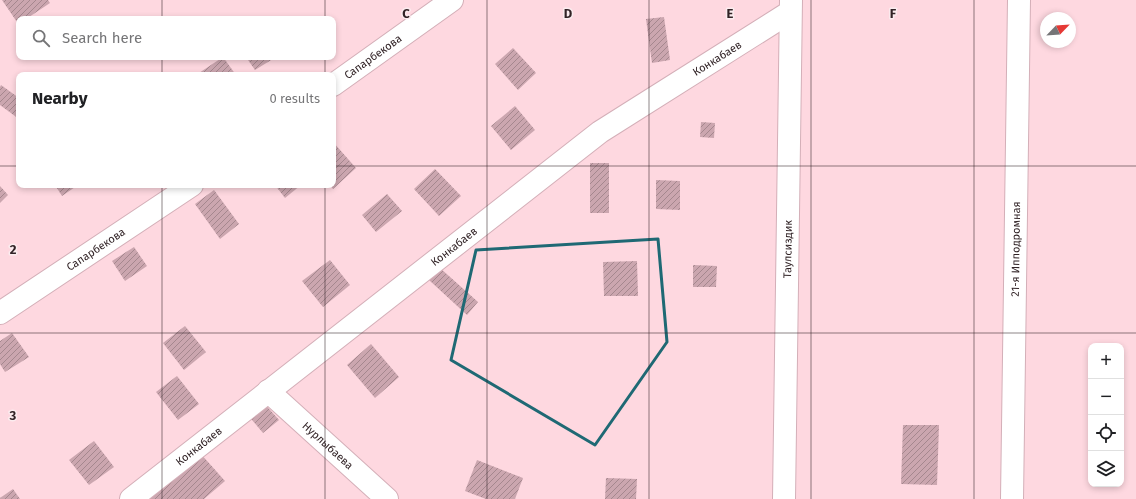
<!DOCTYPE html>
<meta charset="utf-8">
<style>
:root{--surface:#fff;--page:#f2f2f2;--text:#202124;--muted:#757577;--line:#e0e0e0}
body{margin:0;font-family:"Fira Sans",sans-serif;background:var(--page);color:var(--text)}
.controls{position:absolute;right:12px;bottom:12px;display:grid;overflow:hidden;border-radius:8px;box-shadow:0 2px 6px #0003}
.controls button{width:36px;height:36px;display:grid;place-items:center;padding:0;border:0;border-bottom:1px solid var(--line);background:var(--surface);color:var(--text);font:20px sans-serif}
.compass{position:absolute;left:1040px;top:12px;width:36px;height:36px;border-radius:50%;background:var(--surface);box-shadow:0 2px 6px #0003;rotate:65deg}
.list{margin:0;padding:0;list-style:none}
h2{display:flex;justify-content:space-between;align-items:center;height:52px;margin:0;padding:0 16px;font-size:17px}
h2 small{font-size:13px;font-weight:400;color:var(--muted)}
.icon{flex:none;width:22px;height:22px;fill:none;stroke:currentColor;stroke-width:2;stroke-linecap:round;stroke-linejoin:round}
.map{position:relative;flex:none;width:1136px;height:499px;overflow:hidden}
.search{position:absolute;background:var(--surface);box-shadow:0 2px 6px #0003;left:16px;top:16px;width:320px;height:44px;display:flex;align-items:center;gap:10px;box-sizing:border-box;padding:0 14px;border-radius:8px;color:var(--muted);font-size:15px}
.panel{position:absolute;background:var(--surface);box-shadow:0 2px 6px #0003;left:16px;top:72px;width:320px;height:116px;border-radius:8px}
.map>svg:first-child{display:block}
</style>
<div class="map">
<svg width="1136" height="499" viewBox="0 0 1136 499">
<defs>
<pattern id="building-hatch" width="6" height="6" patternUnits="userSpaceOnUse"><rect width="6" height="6" fill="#cba6af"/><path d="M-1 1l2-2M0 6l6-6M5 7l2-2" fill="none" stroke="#a5878e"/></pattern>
</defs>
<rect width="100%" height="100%" fill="#fed8e0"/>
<g fill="url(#building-hatch)">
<path d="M2,0H48L50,3L26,19H19V25Z"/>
<path d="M664,17L670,60L652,63L646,19Z"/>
<path d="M513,48L536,73L518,90L495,64Z"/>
<path d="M223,57L236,75H196Z"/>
<path d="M246,57H276L255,70Z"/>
<path d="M1,85L19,98V119L0,105V87Z"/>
<path d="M515,106L535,130L511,150L491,126Z"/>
<path d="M701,122L715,123L714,138L700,137Z"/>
<path d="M333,142L356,168L333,189L330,185H333Z"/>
<rect x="590" y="163" width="19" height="50"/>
<path d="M435,169L461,196L439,216L414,189Z"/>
<path d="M656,180L680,181V210L656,209Z"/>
<path d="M55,185H78L62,196Z"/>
<path d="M275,185H301L285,198Z"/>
<path d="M0,186L8,195L0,203Z"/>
<path d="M214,190L239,224L220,239L195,204Z"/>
<path d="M387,194L402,211L376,232L362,215Z"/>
<path d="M134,247L147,266L125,281L112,261Z"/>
<path d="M330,260L350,285L323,307L302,281Z"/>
<path d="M637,261L638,296H604L603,262Z"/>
<path d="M693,265L717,266L716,287H693Z"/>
<path d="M440,268L478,302L467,315L429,280Z"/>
<path d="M185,326L206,352L184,370L163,343Z"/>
<path d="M12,333L29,357L5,372L0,364V341Z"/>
<path d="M371,344L399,377L375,398L347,365Z"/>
<path d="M177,376L199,404L178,420L156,392Z"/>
<path d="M262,401L279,420L263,433L247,414Z"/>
<path d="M903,425H939L937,485L901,484Z"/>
<path d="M94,441L114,467L89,485L69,460Z"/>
<path d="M200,453L225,481L204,499H148Z"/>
<path d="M477,460L523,478L515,499H486L465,491Z"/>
<path d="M606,478L637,479L636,499H605Z"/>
<path d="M13,489L20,499H0V498Z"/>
</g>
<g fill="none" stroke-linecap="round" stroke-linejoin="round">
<defs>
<g id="minor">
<path id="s1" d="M333,85L452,0"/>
<path id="s2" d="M0,313L192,185"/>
<path id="s3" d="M268,391L387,499"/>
<path id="s4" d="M131,499L600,132L790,12"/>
<path id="s5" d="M1012,499L1019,0"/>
</g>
<g id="major">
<path id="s6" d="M784,499L791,0"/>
</g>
</defs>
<use href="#minor" stroke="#d4afb8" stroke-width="24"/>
<use href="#major" stroke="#d4afb8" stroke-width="24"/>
<use href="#minor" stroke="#fff" stroke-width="22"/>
<use href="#major" stroke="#fff" stroke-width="22"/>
</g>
<path fill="none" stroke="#1f6974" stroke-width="3" stroke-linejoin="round" d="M658,239L667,342L595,445L451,360L476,250Z"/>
<path fill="none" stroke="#312326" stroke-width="1" stroke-opacity="0.55" d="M162,0V19M325,0V19M487,0V499M649,0V499M811,0V499M974,0V499M162,57V75M325,57V75M0,166H19M333,166H1136M162,185V499M325,185V499M0,333H1136"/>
<g text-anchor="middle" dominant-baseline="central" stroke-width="3" stroke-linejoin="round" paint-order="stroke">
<g font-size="11" fill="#312326" stroke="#fbecef">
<text stroke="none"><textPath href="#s1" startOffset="49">Сапарбекова</textPath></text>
<text stroke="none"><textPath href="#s4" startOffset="734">Конкабаев</textPath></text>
<text stroke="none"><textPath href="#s4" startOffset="410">Конкабаев</textPath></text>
<text stroke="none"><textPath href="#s2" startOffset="115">Сапарбекова</textPath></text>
<text stroke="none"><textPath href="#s6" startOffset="250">Таулсиздик</textPath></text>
<text stroke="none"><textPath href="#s5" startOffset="250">21-я Ипподромная</textPath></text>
<text stroke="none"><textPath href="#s3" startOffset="81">Нурлыбаева</textPath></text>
<text stroke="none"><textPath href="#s4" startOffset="86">Конкабаев</textPath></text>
</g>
</g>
<g font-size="13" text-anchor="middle" font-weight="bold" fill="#312326" stroke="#fbecef" stroke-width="3" stroke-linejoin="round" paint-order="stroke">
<text x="406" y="18">C</text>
<text x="568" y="18">D</text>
<text x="730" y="18">E</text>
<text x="893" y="18">F</text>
<text x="13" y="254">2</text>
<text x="13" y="420">3</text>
</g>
</svg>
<div class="controls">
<button>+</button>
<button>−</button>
<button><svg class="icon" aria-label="locate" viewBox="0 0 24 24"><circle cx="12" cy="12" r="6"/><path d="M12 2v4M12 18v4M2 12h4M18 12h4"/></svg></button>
<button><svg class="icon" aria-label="layers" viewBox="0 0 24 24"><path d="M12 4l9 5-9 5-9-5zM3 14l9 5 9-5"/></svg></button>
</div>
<svg class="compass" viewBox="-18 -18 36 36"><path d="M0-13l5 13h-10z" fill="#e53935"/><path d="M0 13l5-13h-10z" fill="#757577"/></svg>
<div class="search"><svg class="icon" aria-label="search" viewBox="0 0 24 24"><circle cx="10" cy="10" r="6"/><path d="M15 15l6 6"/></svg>Search here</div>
<section class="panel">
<h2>Nearby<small>0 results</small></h2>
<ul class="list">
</ul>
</section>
</div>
